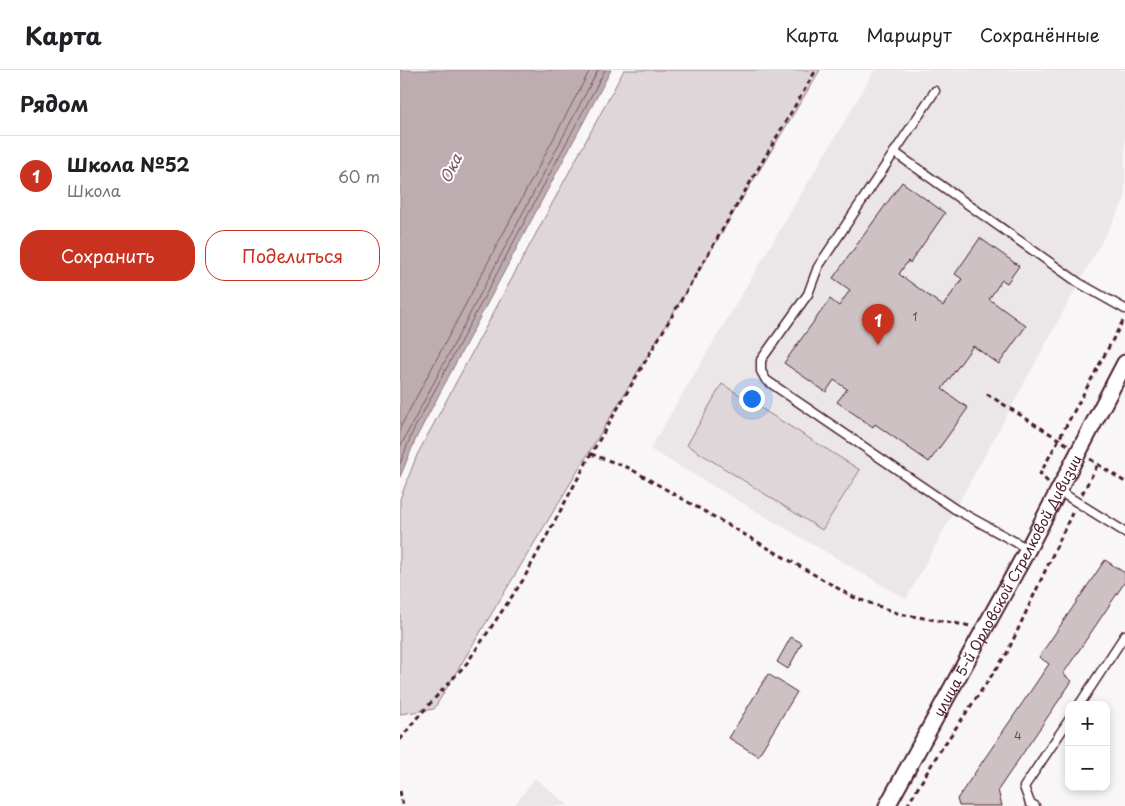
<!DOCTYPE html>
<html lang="ru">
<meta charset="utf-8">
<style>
:root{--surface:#fff;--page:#f2f2f2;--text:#202124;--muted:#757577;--line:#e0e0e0;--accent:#c8321e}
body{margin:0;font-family:"Playpen Sans",sans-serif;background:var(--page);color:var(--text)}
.controls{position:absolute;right:15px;bottom:15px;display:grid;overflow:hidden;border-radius:10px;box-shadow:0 2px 8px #0003}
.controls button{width:45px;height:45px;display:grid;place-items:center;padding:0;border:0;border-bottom:1px solid var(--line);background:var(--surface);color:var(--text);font:25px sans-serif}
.you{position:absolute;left:351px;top:328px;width:18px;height:18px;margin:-12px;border:4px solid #fff;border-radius:50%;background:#1a73e8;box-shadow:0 0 0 8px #1a73e833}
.badge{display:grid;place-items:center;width:32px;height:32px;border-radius:50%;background:var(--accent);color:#fff;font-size:16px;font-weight:700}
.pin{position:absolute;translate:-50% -41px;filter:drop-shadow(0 1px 2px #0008)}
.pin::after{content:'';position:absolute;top:26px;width:18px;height:15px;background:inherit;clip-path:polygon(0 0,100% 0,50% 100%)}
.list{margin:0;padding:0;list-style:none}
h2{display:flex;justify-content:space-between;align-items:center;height:65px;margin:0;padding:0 20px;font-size:21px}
h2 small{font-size:16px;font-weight:400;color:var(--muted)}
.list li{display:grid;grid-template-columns:32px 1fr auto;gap:15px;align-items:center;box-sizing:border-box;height:80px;padding:0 20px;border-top:1px solid var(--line)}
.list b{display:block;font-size:19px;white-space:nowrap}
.list p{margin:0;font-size:16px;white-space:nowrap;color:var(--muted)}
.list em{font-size:16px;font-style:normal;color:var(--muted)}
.actions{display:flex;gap:10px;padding:15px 20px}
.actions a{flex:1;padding:11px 0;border:1px solid var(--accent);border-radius:20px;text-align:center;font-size:18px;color:var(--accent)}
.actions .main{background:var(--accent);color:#fff}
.map{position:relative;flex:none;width:725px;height:736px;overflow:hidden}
header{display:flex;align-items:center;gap:30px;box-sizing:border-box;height:70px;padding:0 25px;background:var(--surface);border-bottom:1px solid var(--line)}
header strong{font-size:24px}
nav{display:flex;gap:28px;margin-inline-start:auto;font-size:18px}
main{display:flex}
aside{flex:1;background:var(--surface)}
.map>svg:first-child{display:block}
</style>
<header>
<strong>Карта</strong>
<nav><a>Карта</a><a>Маршрут</a><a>Сохранённые</a></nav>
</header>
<main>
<aside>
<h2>Рядом<small></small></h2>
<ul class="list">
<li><span class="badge">1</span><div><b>Школа №52</b><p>Школа</p></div><em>60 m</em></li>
</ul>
<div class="actions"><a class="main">Сохранить</a><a>Поделиться</a></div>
</aside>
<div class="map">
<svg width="725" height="736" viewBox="0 0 725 736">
<rect width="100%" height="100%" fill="#f8f6f7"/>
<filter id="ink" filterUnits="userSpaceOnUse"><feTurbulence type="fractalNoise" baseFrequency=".02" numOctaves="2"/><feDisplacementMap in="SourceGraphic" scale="10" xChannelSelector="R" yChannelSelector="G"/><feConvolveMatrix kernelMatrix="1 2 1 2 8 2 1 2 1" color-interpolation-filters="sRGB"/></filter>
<g filter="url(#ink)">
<g fill="#ebe6e8">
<path d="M475,0H725V129L506,529L250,379Z"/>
<path d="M135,708L169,736H114Z"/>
</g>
<g fill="#ded6d9" stroke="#947a82">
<path d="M224,0H420L34,639L0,644V429L17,385Z"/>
<path d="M322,314L460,400L422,460L287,375Z"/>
</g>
<path fill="#bdadb0" stroke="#8f747b" d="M0,0H211L17,366L0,407Z"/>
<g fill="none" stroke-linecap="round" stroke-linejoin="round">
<g stroke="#785860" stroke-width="1">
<path d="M0,358L190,0"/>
<path d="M0,377L198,0"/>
<path d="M0,394L12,363L205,0"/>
</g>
</g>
<g fill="#cdc1c4" stroke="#4a1f2b">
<path d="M502,112L545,143L510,193L508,191L499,204L543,236L562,209L555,204L580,168L619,196L607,213L602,210L589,229L626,256L599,294L573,276L542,319L568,338L529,392L475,354L473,357L437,332L447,319L434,310L426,322L384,293L430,229L439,236L450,220L433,208Z"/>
<path d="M705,490L725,503V512L663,604L672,611L598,720L602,736H559L557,729L649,594L639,587Z"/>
<path d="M391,567L402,573L388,599L377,592Z"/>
<path d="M368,604L397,622L358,686L329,668Z"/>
</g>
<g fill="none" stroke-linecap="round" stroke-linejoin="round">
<defs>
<g id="service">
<path d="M535,21L418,197L408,224L361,290V301L366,310L555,439L628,479"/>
<path d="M494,82L679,213L725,239"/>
<path d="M659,421L725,462"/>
<path d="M679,635L725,565"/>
<path d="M635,736L630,733L624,717L669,650"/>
</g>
<g id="minor">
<path id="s1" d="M487,736L628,479L725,293"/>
</g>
</defs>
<use href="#service" stroke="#4a1f2b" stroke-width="11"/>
<use href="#minor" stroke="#4a1f2b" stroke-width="19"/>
<g stroke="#4a1f2b" stroke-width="3" stroke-dasharray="5 4" stroke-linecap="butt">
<path d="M587,324L668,375"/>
<path d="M191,384L229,398L453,527L500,544L571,556"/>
<path d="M690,389L725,412"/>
<path d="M648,412L640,404L724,249"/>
<path d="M682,424L698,394"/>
<path d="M0,670L15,650L67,593L123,510L191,384L416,0"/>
<path d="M0,721L3,736"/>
<path d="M507,736L538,684L607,583L673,441"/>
</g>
<use href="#service" stroke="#fff" stroke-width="8"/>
<use href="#minor" stroke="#fff" stroke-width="15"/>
</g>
</g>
<g text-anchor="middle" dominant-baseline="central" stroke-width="4" stroke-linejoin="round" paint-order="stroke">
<g font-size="11" fill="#6b4851">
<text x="515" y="246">1</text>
<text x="618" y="665">4</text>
</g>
<g font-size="14" fill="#4a1f2b" stroke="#fff">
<text stroke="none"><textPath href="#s1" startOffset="251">улица 5-й Орловской Стрелковой Дивизии</textPath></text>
</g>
<g font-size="15" font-style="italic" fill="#72515a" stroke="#fff">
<text transform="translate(50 98) rotate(-64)">Ока</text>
</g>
</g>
</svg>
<div class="controls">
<button>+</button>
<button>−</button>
</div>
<div class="you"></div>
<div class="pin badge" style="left:478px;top:275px">1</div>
</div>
</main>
